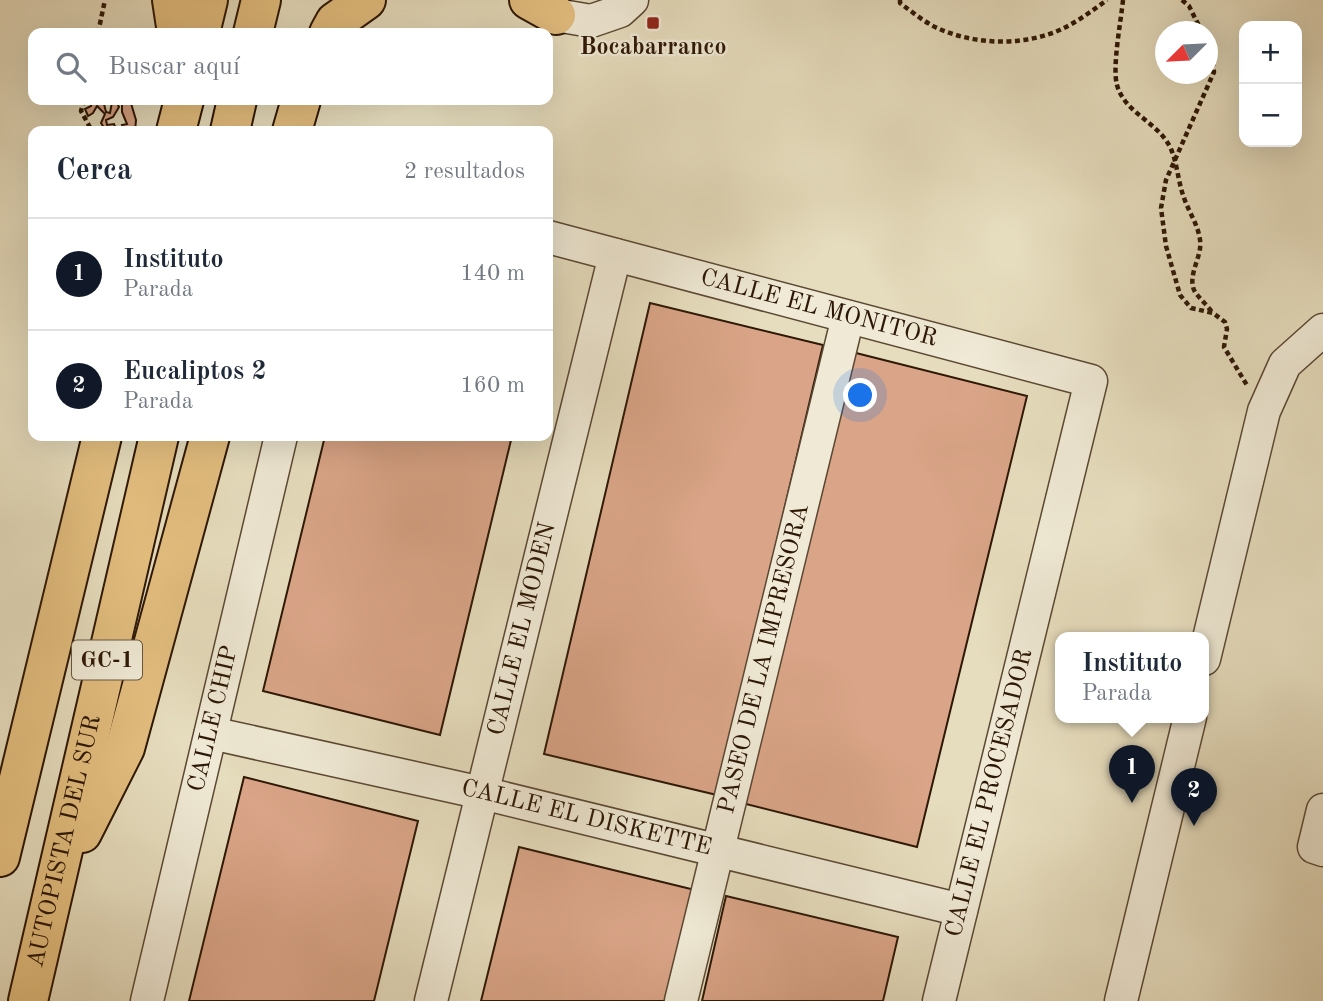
<!DOCTYPE html>
<html lang="es">
<meta charset="utf-8">
<style>
:root{--surface:#fff;--page:#f2f2f3;--text:#1f2937;--muted:#747a83;--line:#e0e1e3;--accent:#111827}
body{margin:0;font-family:"Old Standard TT",serif;background:var(--page);color:var(--text)}
.controls{position:absolute;right:21px;top:21px;display:grid;overflow:hidden;border-radius:14px;box-shadow:0 7px 28px #0002}
.controls button{width:63px;height:63px;display:grid;place-items:center;padding:0;border:0;border-bottom:2px solid var(--line);background:var(--surface);color:var(--text);font:35px sans-serif}
.compass{position:absolute;left:1155px;top:21px;width:63px;height:63px;border-radius:50%;background:var(--surface);box-shadow:0 7px 28px #0002;rotate:246deg}
.you{position:absolute;left:861px;top:396px;width:24px;height:24px;margin:-18px;border:5px solid #fff;border-radius:50%;background:#1a73e8;box-shadow:0 0 0 10px #1a73e833}
.badge{display:grid;place-items:center;width:46px;height:46px;border-radius:50%;background:var(--accent);color:#fff;font-size:23px;font-weight:700}
.pin{position:absolute;translate:-50% -58px;filter:drop-shadow(0 2px 4px #0008)}
.pin::after{content:'';position:absolute;top:37px;width:24px;height:21px;background:inherit;clip-path:polygon(0 0,100% 0,50% 100%)}
.popup{position:absolute;left:1055px;top:632px;width:154px;height:91px;box-sizing:border-box;display:grid;place-content:center;border-radius:14px;background:var(--surface);filter:drop-shadow(0 2px 5px #0005);font-size:23px;white-space:nowrap;color:var(--muted)}
.popup b{font-size:26px;color:var(--text)}
.popup::after{content:'';position:absolute;left:50%;top:100%;margin-left:-14px;border:14px solid transparent;border-top-color:var(--surface)}
.list{margin:0;padding:0;list-style:none}
h2{display:flex;justify-content:space-between;align-items:center;height:91px;margin:0;padding:0 28px;font-size:30px}
h2 small{font-size:23px;font-weight:400;color:var(--muted)}
.list li{display:grid;grid-template-columns:46px 1fr auto;gap:21px;align-items:center;box-sizing:border-box;height:112px;padding:0 28px;border-top:2px solid var(--line)}
.list b{display:block;font-size:26px;white-space:nowrap}
.list p{margin:0;font-size:23px;white-space:nowrap;color:var(--muted)}
.list em{font-size:23px;font-style:normal;color:var(--muted)}
.icon{flex:none;width:38px;height:38px;fill:none;stroke:currentColor;stroke-width:2;stroke-linecap:round;stroke-linejoin:round}
.map{position:relative;flex:none;width:1323px;height:1001px;overflow:hidden}
.search{position:absolute;background:var(--surface);box-shadow:0 7px 28px #0002;left:28px;top:28px;width:525px;height:77px;display:flex;align-items:center;gap:18px;box-sizing:border-box;padding:0 24px;border-radius:14px;color:var(--muted);font-size:26px}
.panel{position:absolute;background:var(--surface);box-shadow:0 7px 28px #0002;left:28px;top:126px;width:525px;height:315px;border-radius:14px}
.map>svg:first-child{display:block}
</style>
<div class="map">
<svg width="1323" height="1001" viewBox="0 0 1323 1001">
<rect width="100%" height="100%" fill="#e6ddbe"/>
<filter id="stains"><feTurbulence type="fractalNoise" baseFrequency=".00286" numOctaves="4"/><feColorMatrix values="0 0 0 0 .2 0 0 0 0 .09 0 0 0 0 .02 0 0 0 .5 -.17"/></filter>
<radialGradient id="worn" r=".72"><stop offset=".6" stop-color="#630" stop-opacity="0"/><stop offset="1" stop-color="#630" stop-opacity=".3"/></radialGradient>
<g fill="#d9a487" stroke="#2d1705" stroke-width="2">
<path d="M93,100H103L106,112L110,113L112,102L116,101L119,107L113,117L106,120L107,125L114,124L117,131H106L101,123L105,114L97,106L93,113L88,116L85,109L91,106Z"/>
<path d="M122,100H130L136,120L135,131H124L122,125L127,124L122,112Z"/>
<path d="M650,303L823,345L717,795L544,754Z"/>
<path d="M852,352L1027,396L917,847L742,803Z"/>
<path d="M325,436H512L440,735L263,691Z"/>
<path d="M244,777L418,821L374,1001H189Z"/>
<path d="M519,847L695,890L668,1001H481Z"/>
<path d="M726,896L898,937L883,1001H702Z"/>
</g>
<g fill="none" stroke-linecap="round" stroke-linejoin="round">
<defs>
<g id="minor">
<path d="M542,0L556,15L591,21L620,11L632,0"/>
<path id="s1" d="M548,237L1091,381L939,1001"/>
<path d="M1204,659L1264,411L1285,364L1323,330"/>
<path id="s2" d="M211,733L482,793L961,910"/>
<path d="M1323,810L1314,847L1323,850"/>
<path id="s3" d="M147,1001L281,436"/>
<path id="s4" d="M431,1001L615,255"/>
<path id="s5" d="M681,1001L848,317"/>
<path d="M1121,1001L1190,717"/>
</g>
<g id="highway">
<path d="M172,0L177,33"/>
<path d="M529,0L556,15"/>
<path d="M200,33L208,0"/>
<path d="M253,33L261,0"/>
<path d="M329,33L335,22L366,0"/>
<path d="M176,131L184,100"/>
<path d="M230,131L237,100"/>
<path d="M292,131L301,100"/>
<path d="M82,833L125,748L210,436"/>
<path d="M0,857L102,436"/>
<path id="s6" d="M28,1001L159,436"/>
</g>
</defs>
<use href="#minor" stroke="#5b4833" stroke-width="35"/>
<use href="#highway" stroke="#2d1705" stroke-width="42"/>
<g stroke="#2d1705" stroke-width="4.5" stroke-dasharray="5 3.5" stroke-linecap="butt">
<path d="M900,0V3C911,11 923,21 935,27C969,43 1011,46 1046,35C1068,29 1089,13 1107,0"/>
<path d="M1123,0C1121,21 1112,67 1117,85C1125,114 1159,122 1171,149C1177,163 1178,180 1183,195C1188,211 1198,224 1200,240C1203,256 1186,276 1195,292C1200,299 1207,305 1212,312"/>
<path d="M1182,0L1189,6L1202,32"/>
<path d="M98,33L105,0"/>
<path d="M1208,45L1212,56L1214,72L1166,180L1161,208L1166,246L1180,295L1191,308L1213,313L1225,322L1227,329L1224,347L1248,387"/>
<path d="M84,100L81,111L92,131"/>
</g>
<use href="#minor" stroke="#efe9d5" stroke-width="32"/>
<use href="#highway" stroke="#e3be7f" stroke-width="38"/>
</g>
<rect fill="#8f2418" stroke="#efe9d5" stroke-width="2.5" x="646" y="16" width="14" height="14" rx="3.5"/>
<g text-anchor="middle" dominant-baseline="central" stroke-width="5" stroke-linejoin="round" paint-order="stroke">
<rect fill="#efe9d5" stroke="#675643" stroke-width="2" x="72" y="640.5" width="70" height="39" rx="5"/>
<g font-size="23" font-weight="bold" fill="#2d1705">
<text x="107" y="660">GC-1</text>
</g>
<g font-size="24" font-weight="bold" fill="#2d1705" stroke="#efe9d5">
<text x="653" y="48">Bocabarranco</text>
</g>
<g font-size="24" fill="#2d1705" stroke="#efe9d5">
<text stroke="none"><textPath href="#s1" startOffset="280">CALLE EL MONITOR</textPath></text>
<text stroke="none"><textPath href="#s4" startOffset="383">CALLE EL MODEN</textPath></text>
<text stroke="none"><textPath href="#s5" startOffset="352">PASEO DE LA IMPRESORA</textPath></text>
<text stroke="none"><textPath href="#s3" startOffset="290">CALLE CHIP</textPath></text>
<text transform="translate(990 793) rotate(-76)">CALLE EL PROCESADOR</text>
<text stroke="none"><textPath href="#s2" startOffset="385">CALLE EL DISKETTE</textPath></text>
<text stroke="none"><textPath href="#s6" startOffset="164">AUTOPISTA DEL SUR</textPath></text>
</g>
</g>
<rect width="100%" height="100%" filter="url(#stains)"/>
<rect width="100%" height="100%" fill="url(#worn)"/>
</svg>
<div class="controls">
<button>+</button>
<button>−</button>
</div>
<svg class="compass" viewBox="-18 -18 36 36"><path d="M0-13l5 13h-10z" fill="#e53935"/><path d="M0 13l5-13h-10z" fill="#747a83"/></svg>
<div class="you"></div>
<div class="pin badge" style="left:1132px;top:803px">1</div>
<div class="popup"><b>Instituto</b>Parada</div>
<div class="pin badge" style="left:1194px;top:826px">2</div>
<div class="search"><svg class="icon" aria-label="search" viewBox="0 0 24 24"><circle cx="10" cy="10" r="6"/><path d="M15 15l6 6"/></svg>Buscar aquí</div>
<section class="panel">
<h2>Cerca<small>2 resultados</small></h2>
<ul class="list">
<li><span class="badge">1</span><div><b>Instituto</b><p>Parada</p></div><em>140 m</em></li>
<li><span class="badge">2</span><div><b>Eucaliptos 2</b><p>Parada</p></div><em>160 m</em></li>
</ul>
</section>
</div>
